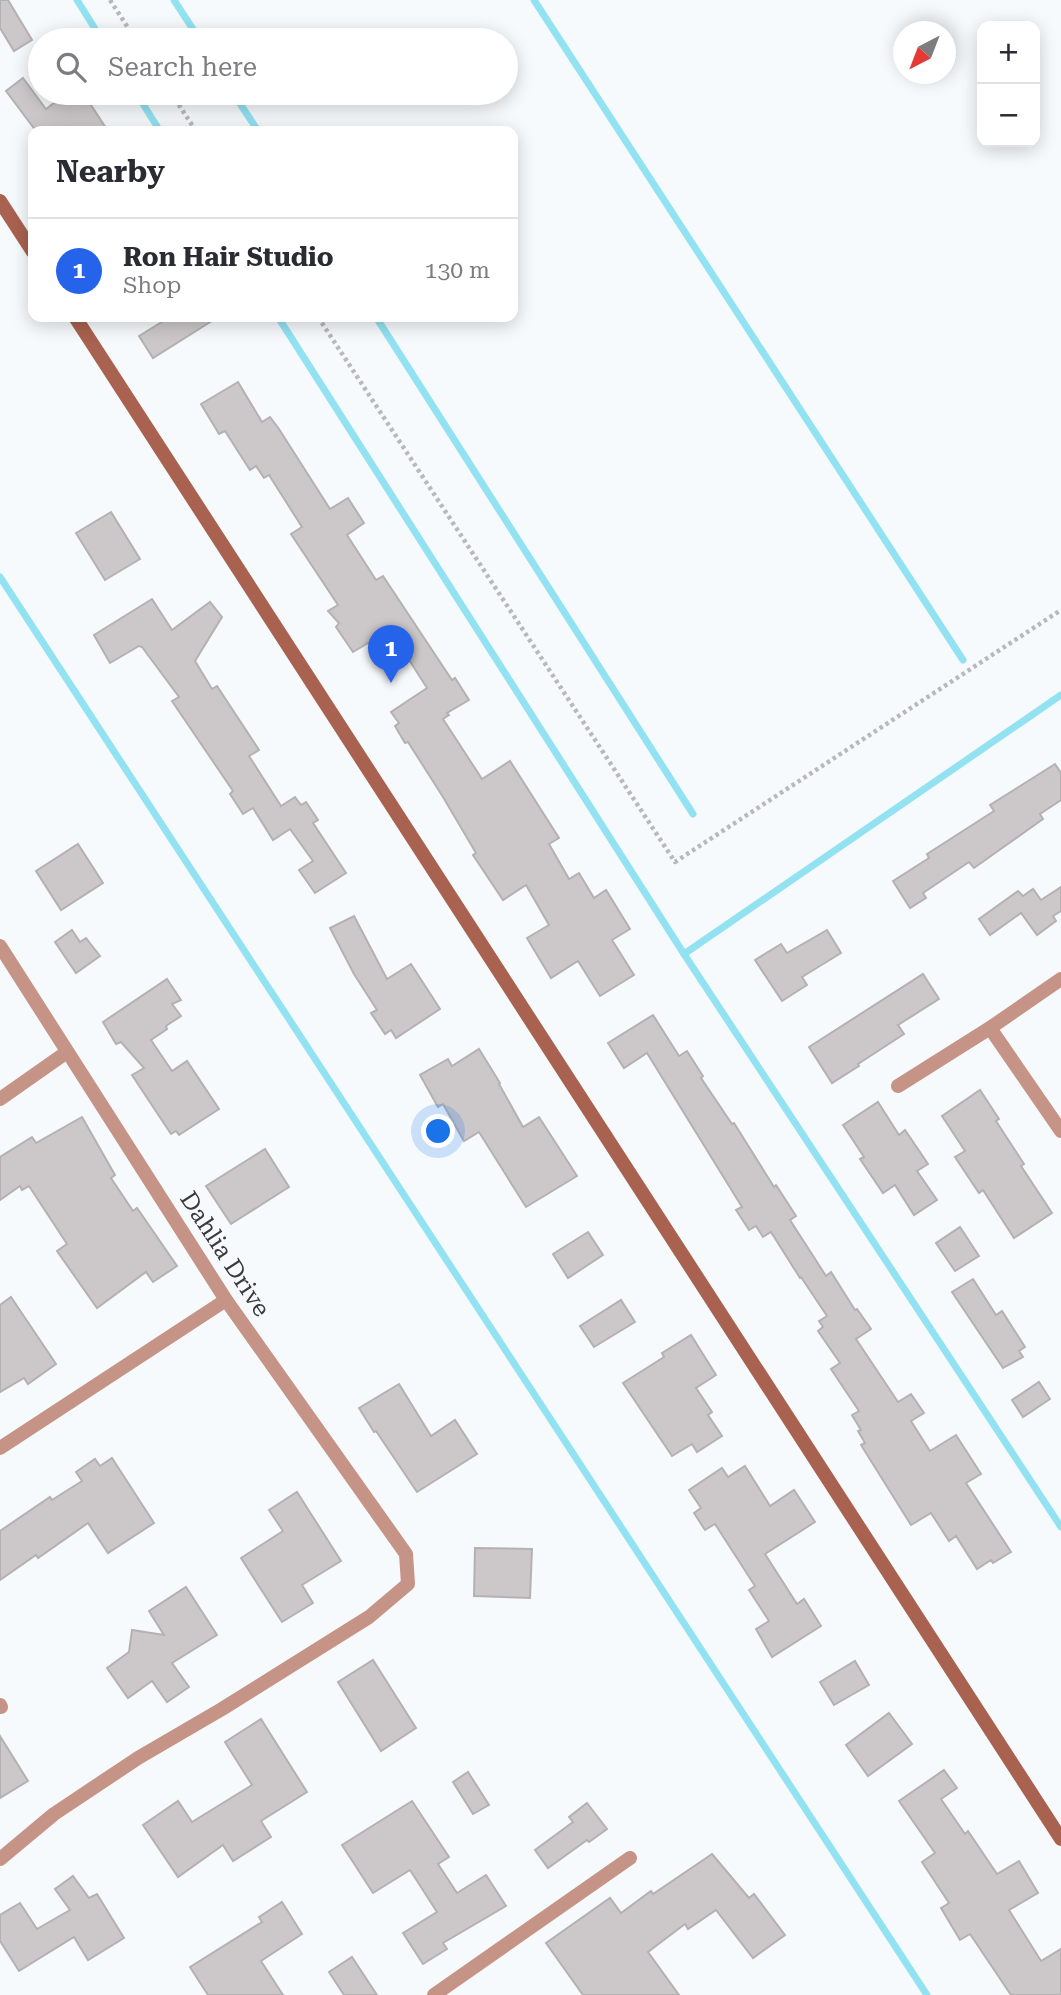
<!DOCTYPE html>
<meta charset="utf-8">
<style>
:root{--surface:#fff;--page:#f2f2f3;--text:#2b2b33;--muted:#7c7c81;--line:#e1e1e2;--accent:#2563eb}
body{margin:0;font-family:"Roboto Serif",serif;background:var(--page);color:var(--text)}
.controls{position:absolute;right:21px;top:21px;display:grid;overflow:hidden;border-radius:14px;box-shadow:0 4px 18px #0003}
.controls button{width:63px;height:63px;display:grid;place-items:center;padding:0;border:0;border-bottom:2px solid var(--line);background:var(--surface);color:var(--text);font:35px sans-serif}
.compass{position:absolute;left:893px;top:21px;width:63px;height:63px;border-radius:50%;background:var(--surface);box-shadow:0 4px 18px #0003;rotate:222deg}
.you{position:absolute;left:439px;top:1132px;width:24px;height:24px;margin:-18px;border:5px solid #fff;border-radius:50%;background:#1a73e8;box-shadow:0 0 0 10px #1a73e833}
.badge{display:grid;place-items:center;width:46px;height:46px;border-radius:50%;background:var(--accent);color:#fff;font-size:23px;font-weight:700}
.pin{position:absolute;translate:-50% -58px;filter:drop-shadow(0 2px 4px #0008)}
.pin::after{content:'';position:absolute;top:37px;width:24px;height:21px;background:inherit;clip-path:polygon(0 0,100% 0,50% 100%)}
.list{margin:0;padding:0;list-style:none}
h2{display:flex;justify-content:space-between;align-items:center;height:91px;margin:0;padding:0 28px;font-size:30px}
h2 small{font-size:23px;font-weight:400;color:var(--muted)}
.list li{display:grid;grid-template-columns:46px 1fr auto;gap:21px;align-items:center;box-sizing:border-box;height:105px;padding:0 28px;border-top:2px solid var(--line)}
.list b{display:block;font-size:26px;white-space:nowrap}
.list p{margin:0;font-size:23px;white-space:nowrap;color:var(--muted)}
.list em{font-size:23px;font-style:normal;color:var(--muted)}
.icon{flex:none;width:38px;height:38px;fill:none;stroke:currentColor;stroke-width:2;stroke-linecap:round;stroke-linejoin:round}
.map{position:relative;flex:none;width:1061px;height:1995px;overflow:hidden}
.search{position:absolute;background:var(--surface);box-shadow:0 4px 18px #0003;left:28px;top:28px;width:490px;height:77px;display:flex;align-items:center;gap:18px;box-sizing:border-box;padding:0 24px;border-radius:38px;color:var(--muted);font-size:26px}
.panel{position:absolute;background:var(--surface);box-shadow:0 4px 18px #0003;left:28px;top:126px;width:490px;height:196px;border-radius:14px}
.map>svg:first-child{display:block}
</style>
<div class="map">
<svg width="1061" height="1995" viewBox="0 0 1061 1995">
<rect width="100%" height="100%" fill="#f7fafd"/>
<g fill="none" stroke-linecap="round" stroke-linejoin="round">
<g stroke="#92e2f2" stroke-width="7">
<path d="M77,0L102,40"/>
<path d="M174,0L200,40"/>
<path d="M534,0L963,660"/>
<path d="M136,93L160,131"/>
<path d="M233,93L258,131"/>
<path d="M278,317L684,954L1061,1527"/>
<path d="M376,317L693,814"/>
<path d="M0,577L927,1995"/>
<path d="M684,954L1061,695"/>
</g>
</g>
<g fill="#ccc8c9" stroke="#b5b1b3" stroke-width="2">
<path d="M0,0H8L32,40L14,51L0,28Z"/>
<path d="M23,78L46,109L67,93H83L108,131H36L6,91Z"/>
<path d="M170,317H218L153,358L139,336Z"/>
<path d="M238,382L262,422L270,417L279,429L330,509L348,498L364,523L347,535L376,580L383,576L452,680L455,678L469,700L447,713L449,715L443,719L482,779L510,761L559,838L549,844L569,879L579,873L594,898L606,890L630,929L612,940L634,975L600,996L578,961L551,978L527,938L549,925L526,885L503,900L473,855L476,853L443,797L408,742L405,743L395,726L399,723L391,712L427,688L390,630L353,652L336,627L339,623L328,611L338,605L291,534L302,527L269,475L264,478L256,466L250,470L225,431L219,434L201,404Z"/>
<path d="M111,512L140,559L105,580L76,533Z"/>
<path d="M152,599L172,630L210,602L222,617L195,661L212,689L217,686L259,750L249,756L281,806L295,797L301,805L306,802L318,820L313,823L346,873L315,893L299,870L313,861L290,829L273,840L253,808L243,814L230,794L233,791L172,701L179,697L142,647L139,646L110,663L94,635Z"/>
<path d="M1055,764L1061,773V800L1040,814L1043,819L974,868L969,862L923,893L926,898L910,908L893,881L929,858L927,854L994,811L990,805Z"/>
<path d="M78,844L103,883L61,910L36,871Z"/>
<path d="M1061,887V911L1053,916L1056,921L1037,935L1021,913L990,935L979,919L1018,891L1023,896L1033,889L1041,900Z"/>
<path d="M354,916L387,979L411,964L440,1009L396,1038L391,1030L385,1034L371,1013L377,1010L354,974L330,928Z"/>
<path d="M72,930L80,942L86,938L100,956L76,973L55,942Z"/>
<path d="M827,930L841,953L802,977L807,985L782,1001L755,960L781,944L787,953Z"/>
<path d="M923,974L939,999L898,1025L904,1034L858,1064L859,1066L832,1083L809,1047Z"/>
<path d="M167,979L181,1000L172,1004L181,1016L166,1026L167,1029L151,1040L172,1071L187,1061L219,1109L179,1135L176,1131L171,1134L132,1075L144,1068L121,1042L116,1044L103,1022Z"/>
<path d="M653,1015L679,1056L687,1051L703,1076L701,1078L732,1124L734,1123L774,1187L776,1185L796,1216L790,1220L826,1276L831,1272L855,1310L857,1309L871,1329L856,1339L898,1402L911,1394L924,1413L911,1421L930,1451L956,1435L981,1474L966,1483L1011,1552L993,1563L991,1560L977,1569L956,1536L949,1541L931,1513L911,1525L861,1445L865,1443L858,1431L861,1430L852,1415L859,1411L831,1369L840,1363L818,1331L823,1327L819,1321L827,1316L801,1277L800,1278L771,1232L763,1237L756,1226L749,1230L736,1210L742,1207L647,1053L624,1068L608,1043Z"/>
<path d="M479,1049L500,1083L499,1084L523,1127L539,1117L577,1176L526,1207L479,1132L464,1141L443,1104L438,1107L420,1075L448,1059L452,1066Z"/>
<path d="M980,1090L999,1119L996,1121L1024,1164L1021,1166L1052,1213L1014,1238L983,1190L979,1193L955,1157L965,1151L942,1116Z"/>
<path d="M878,1102L899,1135L905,1130L928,1164L917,1171L937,1200L914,1215L895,1185L883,1193L860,1159L864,1157L843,1125Z"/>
<path d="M82,1117L115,1175L111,1178L133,1211L137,1208L177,1266L153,1282L146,1272L97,1308L57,1251L67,1244L29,1186L22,1190L20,1186L0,1200V1157L32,1137L36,1143Z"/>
<path d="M265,1149L289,1187L231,1224L206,1186Z"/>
<path d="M960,1227L979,1256L955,1271L936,1243Z"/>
<path d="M588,1232L603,1255L568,1278L553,1254Z"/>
<path d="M973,1279L996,1315L1002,1311L1025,1347L1019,1351L1023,1357L1003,1368L952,1292Z"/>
<path d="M11,1297L56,1364L28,1384L24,1378L0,1392V1305Z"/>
<path d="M621,1300L635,1322L594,1347L580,1326Z"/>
<path d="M691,1335L716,1375L696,1388L712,1412L708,1415L722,1436L697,1452L692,1444L672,1456L623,1383L664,1357L662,1353Z"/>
<path d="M1039,1382L1050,1399L1023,1417L1012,1400Z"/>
<path d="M399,1384L431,1436L455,1420L477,1454L417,1492L376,1431L374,1432L359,1408Z"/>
<path d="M112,1458L154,1523L108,1553L88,1523L38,1558L36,1555L0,1580V1531L50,1497L52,1500L82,1481L76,1472L95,1459L100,1466Z"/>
<path d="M745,1466L770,1506L794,1490L815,1522L765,1554L797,1604L804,1599L821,1626L772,1657L756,1629L769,1621L749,1590L755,1586L715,1524L705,1530L694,1513L701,1508L689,1490L722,1468L728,1477Z"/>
<path d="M297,1492L341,1561L302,1585L313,1603L282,1622L241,1558L283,1531L269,1510Z"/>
<path d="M475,1548L532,1549L530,1598L474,1596Z"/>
<path d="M186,1587L217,1635L172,1663L189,1687L167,1702L152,1681L128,1698L107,1668L129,1652L132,1630L164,1635L149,1611Z"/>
<path d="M373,1660L416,1728L381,1751L338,1682Z"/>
<path d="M855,1661L869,1685L834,1705L820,1682Z"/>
<path d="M889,1713L912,1744L868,1776L846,1745Z"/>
<path d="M261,1719L307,1792L261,1821L271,1837L233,1861L223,1845L178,1877L143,1825L178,1801L192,1822L252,1785L225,1742Z"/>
<path d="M0,1736L28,1781L0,1798Z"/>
<path d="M944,1770L957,1788L941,1799L965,1834L968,1831L997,1874L1019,1861L1038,1893L1009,1910L1041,1961L1061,1949V1995H1011L970,1934L960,1940L941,1908L949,1903L922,1862L935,1853L899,1801Z"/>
<path d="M468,1772L489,1805L473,1814L453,1782Z"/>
<path d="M412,1801L449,1857L438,1864L457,1893L486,1875L506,1906L443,1943L447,1949L423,1964L403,1933L437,1912L410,1870L373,1893L342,1845Z"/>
<path d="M587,1803L607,1829L589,1842L587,1840L548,1868L535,1850L573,1822L569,1817Z"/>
<path d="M712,1854L749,1898L754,1894L785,1935L753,1958L716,1910L688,1929L685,1924L648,1952L679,1995H583L546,1943L610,1898L621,1913L651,1891L653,1894Z"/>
<path d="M73,1876L89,1898L97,1894L124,1938L88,1960L74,1937L19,1971L0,1941V1915L20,1903L37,1929L70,1910L55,1889Z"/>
<path d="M282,1902L302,1934L261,1961L283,1995H208L190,1967L262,1922L259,1917Z"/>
<path d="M352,1957L377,1995H344L329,1972Z"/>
</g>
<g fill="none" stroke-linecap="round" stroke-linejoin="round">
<g stroke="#b7b9bc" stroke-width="4.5" stroke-dasharray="3.5 3.5" stroke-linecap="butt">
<path d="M110,0L136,40"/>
<path d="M171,93L196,131"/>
<path d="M318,317L675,862L1061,610"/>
</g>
<g stroke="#c69486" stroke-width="14">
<path d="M0,946L226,1300L406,1554L408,1584L369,1617L222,1709L138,1758L54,1814L0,1859"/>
<path d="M990,1028L1061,1131"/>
<path d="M898,1086L990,1028L1061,979"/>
<path d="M0,1099L67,1052"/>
<path d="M0,1448L226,1300"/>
<path d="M0,1705L1,1707"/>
<path d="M434,1995L630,1858"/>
</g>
<g stroke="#a8624f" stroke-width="14">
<path d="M0,201L33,252"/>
<path d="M75,317L1061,1839"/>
</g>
</g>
<g text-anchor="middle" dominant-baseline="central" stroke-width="7" stroke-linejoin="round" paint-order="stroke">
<g font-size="24" fill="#393a3b" stroke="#f7fafd">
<text transform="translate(225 1254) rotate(57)">Dahlia Drive</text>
</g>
</g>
</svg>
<div class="controls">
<button>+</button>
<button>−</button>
</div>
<svg class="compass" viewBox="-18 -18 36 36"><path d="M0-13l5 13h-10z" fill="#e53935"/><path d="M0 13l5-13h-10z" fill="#7c7c81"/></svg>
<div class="you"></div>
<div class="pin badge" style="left:391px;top:683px">1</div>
<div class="search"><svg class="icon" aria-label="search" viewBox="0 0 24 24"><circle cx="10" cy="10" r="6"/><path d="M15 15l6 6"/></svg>Search here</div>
<section class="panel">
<h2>Nearby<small></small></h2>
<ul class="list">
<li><span class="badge">1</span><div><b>Ron Hair Studio</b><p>Shop</p></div><em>130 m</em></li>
</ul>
</section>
</div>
